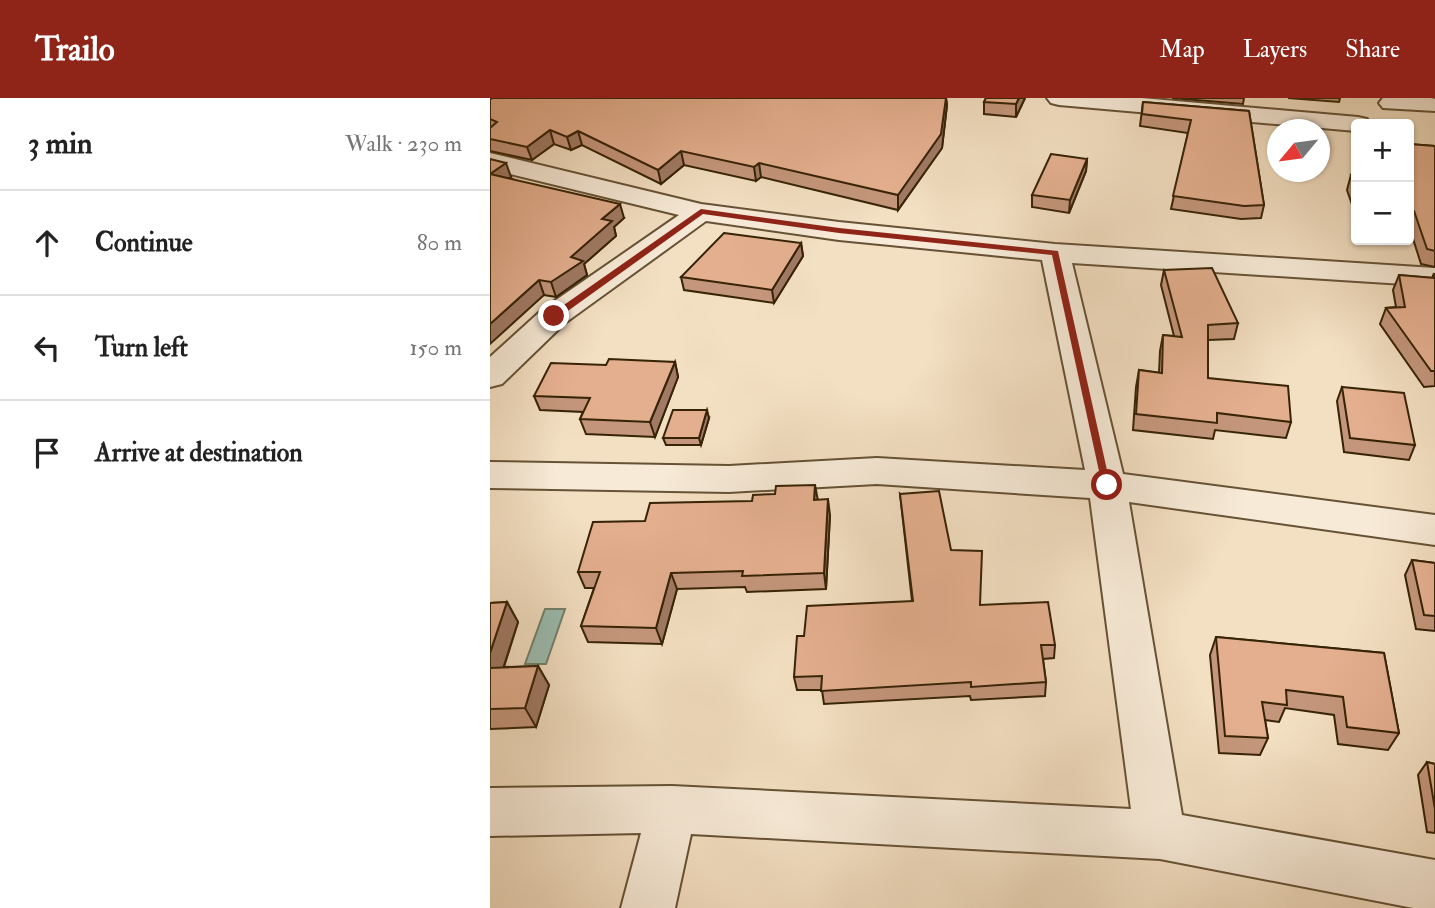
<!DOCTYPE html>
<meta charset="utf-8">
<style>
:root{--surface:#fff;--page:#f2f2f2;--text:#222;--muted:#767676;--line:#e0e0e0;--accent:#8f2418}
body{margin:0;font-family:"IM FELL Double Pica",serif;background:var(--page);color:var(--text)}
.controls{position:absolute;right:21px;top:21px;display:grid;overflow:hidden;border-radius:7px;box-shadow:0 2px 5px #0004}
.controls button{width:63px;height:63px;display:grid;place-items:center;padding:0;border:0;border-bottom:2px solid var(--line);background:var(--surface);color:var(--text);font:35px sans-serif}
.compass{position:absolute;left:777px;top:21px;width:63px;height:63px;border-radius:50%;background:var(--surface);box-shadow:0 2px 5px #0004;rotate:241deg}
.stop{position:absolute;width:21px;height:21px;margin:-16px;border:5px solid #8f2418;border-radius:50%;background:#fff}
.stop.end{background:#8f2418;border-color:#fff;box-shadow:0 2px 7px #0008}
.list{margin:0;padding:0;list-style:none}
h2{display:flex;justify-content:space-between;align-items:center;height:91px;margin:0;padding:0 28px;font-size:30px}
h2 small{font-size:23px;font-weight:400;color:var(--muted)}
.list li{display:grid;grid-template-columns:46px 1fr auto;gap:21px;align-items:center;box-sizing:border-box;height:105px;padding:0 28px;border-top:2px solid var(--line)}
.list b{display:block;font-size:26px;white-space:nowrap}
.list em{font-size:23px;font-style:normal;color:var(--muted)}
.icon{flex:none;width:38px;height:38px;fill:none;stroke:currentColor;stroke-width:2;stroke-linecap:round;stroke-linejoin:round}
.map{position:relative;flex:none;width:945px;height:810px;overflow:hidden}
header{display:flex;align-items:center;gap:42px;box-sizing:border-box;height:98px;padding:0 35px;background:var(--accent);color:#fff}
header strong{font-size:33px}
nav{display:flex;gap:38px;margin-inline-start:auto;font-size:24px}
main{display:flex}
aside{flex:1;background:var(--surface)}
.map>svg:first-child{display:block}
</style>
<header>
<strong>Trailo</strong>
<nav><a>Map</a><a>Layers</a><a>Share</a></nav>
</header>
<main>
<aside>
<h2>3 min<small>Walk · 230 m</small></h2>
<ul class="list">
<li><svg class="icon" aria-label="ahead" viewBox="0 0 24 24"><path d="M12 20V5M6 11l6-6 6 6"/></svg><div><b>Continue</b></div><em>80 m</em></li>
<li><svg class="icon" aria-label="left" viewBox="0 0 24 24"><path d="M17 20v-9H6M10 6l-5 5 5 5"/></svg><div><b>Turn left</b></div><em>150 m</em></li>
<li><svg class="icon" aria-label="arrive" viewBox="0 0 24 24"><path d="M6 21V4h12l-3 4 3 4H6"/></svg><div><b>Arrive at destination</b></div></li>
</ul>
</aside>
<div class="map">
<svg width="945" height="810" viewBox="0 0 945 810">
<rect width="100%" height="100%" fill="#f3dfc2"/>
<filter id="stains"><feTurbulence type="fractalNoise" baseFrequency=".00286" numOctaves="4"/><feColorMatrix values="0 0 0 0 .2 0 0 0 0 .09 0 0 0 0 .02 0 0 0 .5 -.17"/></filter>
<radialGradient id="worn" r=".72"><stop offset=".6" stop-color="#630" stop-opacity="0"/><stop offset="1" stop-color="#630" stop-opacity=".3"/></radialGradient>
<path fill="#9bbdb1" stroke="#737f6d" stroke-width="2" d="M55,511H75L56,566H35Z"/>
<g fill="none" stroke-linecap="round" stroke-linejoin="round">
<defs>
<g id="street">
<path d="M557,0H652L868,19L877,21L880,26H866V33L569,7L561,5Z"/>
<path d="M893,0H941L945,1V13L893,10L889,5Z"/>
<path d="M0,55L211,106L349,124L565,146L945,170V188L582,165L633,376L945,417V447L639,404L692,717L945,762V810H923L670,761L201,736L185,810H131L151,735L0,738V690L182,688L641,711L600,400L387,386L239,394L0,390V364L239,368L387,360L595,372L552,162L349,142L216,123L75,225L12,286L0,289V259L53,211L189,117L0,71Z"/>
</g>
</defs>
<use href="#street" stroke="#665235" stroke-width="4"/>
<use href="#street" fill="#f7ead7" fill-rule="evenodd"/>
</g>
<g fill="#c4967b" stroke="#372306" stroke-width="2">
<path d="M3,0H456L457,7L452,50L408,112L271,79L266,83L194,67L171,86L92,47L81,52L64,46L42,62L0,53V1Z"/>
<path d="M496,0H535L526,19L494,16V4Z"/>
<path d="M682,0H754L753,6Z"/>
<path d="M798,0H850L849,4Z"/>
<path d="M653,4L759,13L774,107L771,120L751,121L681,111L698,35L650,28Z"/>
<path d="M919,46L945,48V169L931,166L919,128Z"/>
<path d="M0,61L21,79L19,80L134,120L124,129L126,138L94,166L97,177L66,199L54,197Z"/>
<path d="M597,61L596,73L579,115L542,109V97Z"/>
<path d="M861,77L866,78V118L857,92Z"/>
<path d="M311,145L313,158L284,205L194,192L191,179Z"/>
<path d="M674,172L748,225L744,241L718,242V280L801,324L796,340L725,332L723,341L643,332L646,289L649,272L669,275L670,253L673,237L684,238L671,187Z"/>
<path d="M944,175L945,288L934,289L890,226L896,210L906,209L903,192L909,177L942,180Z"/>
<path d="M185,264L188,279L165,339L96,336L90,321L93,314L50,312L44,298L116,267Z"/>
<path d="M852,289L925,347L919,362L854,354L847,303Z"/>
<path d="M219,320L211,347H176L173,340Z"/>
<path d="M410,396L461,452L490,507L565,547L564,560L553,561L556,584L555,598L481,602L480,598L334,606L332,592H307L304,579L314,538L422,503Z"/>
<path d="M327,402L340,417L336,491L257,494L255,489L187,491L172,546L98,544L91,528L104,490H95L88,474L155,423Z"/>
<path d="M922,462L945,465V533L926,531L915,477Z"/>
<path d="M17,504L28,524L14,569L48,568L59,587L46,629L0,631V505Z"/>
<path d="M726,539L894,555L909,635L898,652L848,646L844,617L795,610L789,624L775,622L778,640L770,657L729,655L720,557Z"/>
<path d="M937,664L945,666V735L937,734L928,677Z"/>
</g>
<g fill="#a07a64" stroke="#372306" stroke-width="2">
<path d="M456,0L457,7L452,50L408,112V97Z"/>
<path d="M529,0H535L526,19V6Z"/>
<path d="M60,32L64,46L42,62L37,49Z"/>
<path d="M88,33L92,47L81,52L77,39Z"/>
<path d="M191,53L194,67L171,86L168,72Z"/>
<path d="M597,61L596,73L579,115L580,102Z"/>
<path d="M16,65L21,79L6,90L0,76Z"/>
<path d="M269,65L271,79L266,83L264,69Z"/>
<path d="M130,106L134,120L124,129L126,138L94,166L97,177L66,199L61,184L112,121Z"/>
<path d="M311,145L313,158L284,205L282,192Z"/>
<path d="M49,182L54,197L0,246V226Z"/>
<path d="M185,264L188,279L165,339L160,324Z"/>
<path d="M217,312L219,320L211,347L209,340Z"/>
<path d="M325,387L328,403L324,402Z"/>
<path d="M338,401L340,417L336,491L334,475Z"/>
<path d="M181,475L187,491L172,546L166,530Z"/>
<path d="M17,504L28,524L7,589L0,578V555Z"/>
<path d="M48,568L59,587L46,629L35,610Z"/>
</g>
<g fill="#e4af8f" stroke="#372306" stroke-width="2">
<path d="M3,0H456L451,36L408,97L269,65L264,69L191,53L168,72L88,33L77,39L60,32L37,49L0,41V30L7,24L0,21V1Z"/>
<path d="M496,0H529L526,6L494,4Z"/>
<path d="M653,4L759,13L774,107L754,108L683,98L701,22L652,16Z"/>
<path d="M919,46L945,48V153L937,151L924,113H919Z"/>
<path d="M561,56L597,61L580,102L542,97Z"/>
<path d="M0,61L16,65L0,76L130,106L112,121L122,123L81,159L93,163L61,184L49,182L0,226Z"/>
<path d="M861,77L866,78V90Z"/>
<path d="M234,135L311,145L282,192L191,179Z"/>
<path d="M722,170L748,225L718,227V280L798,288L801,324L727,315V325L646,316L649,272L672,275L673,237L692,239L674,172Z"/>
<path d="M909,177L945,180V273H941L896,210L915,209Z"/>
<path d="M119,261L185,264L160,324L90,321L100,300L44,298L61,265L116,267Z"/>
<path d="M852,289L914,295L925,347L860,340Z"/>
<path d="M183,312H217L209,340H173Z"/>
<path d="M325,387L324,402L338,401L334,475L252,478L253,473L181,475L166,530L91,528L110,474H88L103,424L155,423L160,405L262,403L263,397L285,396L286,388Z"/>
<path d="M449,393L461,452L492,453L490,507L558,504L565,547H551L556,584L481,589V584L331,593L332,578L304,579L307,538H314L317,508L423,503L410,396Z"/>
<path d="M922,462L945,465V518L934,517Z"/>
<path d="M17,504L0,555V505Z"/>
<path d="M726,539L894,555L909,635L857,629L853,599L796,592L797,607L772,604L778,640L735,638Z"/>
<path d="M48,568L35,610L0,611V570Z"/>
<path d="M937,664L945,666V711Z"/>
</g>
<path fill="#8f2418" d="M211,111L349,130L568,153L621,390L612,387L562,157L349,135L213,116L68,220H61V216Z"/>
<rect width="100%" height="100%" filter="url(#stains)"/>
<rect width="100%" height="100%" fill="url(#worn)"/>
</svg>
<div class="controls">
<button>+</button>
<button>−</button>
</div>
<svg class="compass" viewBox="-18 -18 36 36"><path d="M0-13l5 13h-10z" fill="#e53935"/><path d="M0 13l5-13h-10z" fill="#767676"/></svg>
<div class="stop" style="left:617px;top:387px"></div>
<div class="stop end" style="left:64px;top:218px"></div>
</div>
</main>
